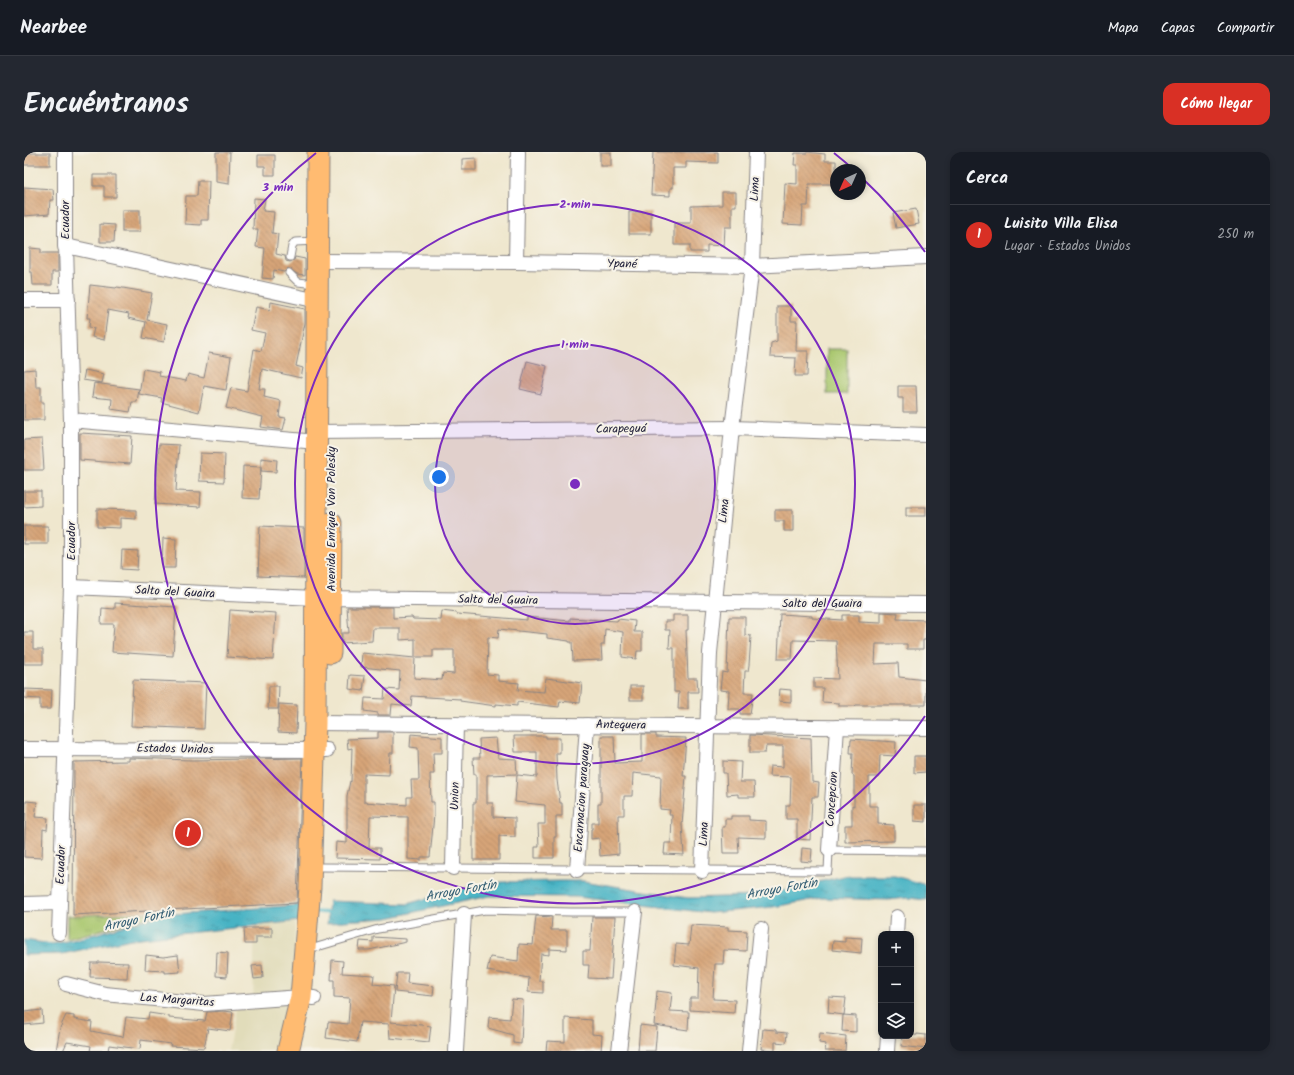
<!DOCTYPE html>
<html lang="es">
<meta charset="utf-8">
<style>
:root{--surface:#171b24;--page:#242831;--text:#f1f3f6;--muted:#9ea1a6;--line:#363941;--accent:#d93025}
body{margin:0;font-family:Kalam,sans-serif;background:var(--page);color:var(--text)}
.controls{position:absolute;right:12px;bottom:12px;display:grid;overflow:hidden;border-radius:8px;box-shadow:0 2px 6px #0003}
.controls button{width:36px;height:36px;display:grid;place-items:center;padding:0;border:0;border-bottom:1px solid var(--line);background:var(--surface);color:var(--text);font:20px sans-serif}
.compass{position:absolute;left:806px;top:12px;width:36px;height:36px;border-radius:50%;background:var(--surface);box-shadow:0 2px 6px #0003;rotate:225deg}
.you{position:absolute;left:415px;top:325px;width:14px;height:14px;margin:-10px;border:3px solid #fff;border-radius:50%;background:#1a73e8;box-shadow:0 0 0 6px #1a73e833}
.badge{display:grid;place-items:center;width:26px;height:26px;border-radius:50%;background:var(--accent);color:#fff;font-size:13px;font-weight:700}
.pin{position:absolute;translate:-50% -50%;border:2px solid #fff;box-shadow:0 1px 4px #0006}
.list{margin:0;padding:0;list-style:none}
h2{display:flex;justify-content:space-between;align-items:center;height:52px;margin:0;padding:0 16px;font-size:17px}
h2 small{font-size:13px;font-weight:400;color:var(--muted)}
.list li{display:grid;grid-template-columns:26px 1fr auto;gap:12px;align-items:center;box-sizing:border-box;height:60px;padding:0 16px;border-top:1px solid var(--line)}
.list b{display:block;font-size:15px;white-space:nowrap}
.list p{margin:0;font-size:13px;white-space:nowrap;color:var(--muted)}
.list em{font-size:13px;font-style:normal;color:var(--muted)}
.icon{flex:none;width:22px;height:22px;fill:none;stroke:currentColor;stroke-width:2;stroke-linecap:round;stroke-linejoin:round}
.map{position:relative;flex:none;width:902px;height:899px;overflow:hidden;border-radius:12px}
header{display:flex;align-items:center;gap:24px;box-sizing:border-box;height:56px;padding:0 20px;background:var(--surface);border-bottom:1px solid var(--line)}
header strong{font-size:19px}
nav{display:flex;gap:22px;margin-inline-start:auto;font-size:14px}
.intro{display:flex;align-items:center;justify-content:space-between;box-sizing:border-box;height:96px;padding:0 24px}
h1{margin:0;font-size:28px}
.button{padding:10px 18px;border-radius:12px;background:var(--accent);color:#fff;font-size:14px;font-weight:700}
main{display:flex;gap:24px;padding:0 24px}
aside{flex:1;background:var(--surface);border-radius:12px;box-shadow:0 2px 6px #0003}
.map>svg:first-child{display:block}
</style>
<header>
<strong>Nearbee</strong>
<nav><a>Mapa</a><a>Capas</a><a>Compartir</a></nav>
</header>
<div class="intro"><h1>Encuéntranos</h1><a class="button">Cómo llegar</a></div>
<main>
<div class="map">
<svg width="902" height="899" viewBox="0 0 902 899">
<defs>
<pattern id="grass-tufts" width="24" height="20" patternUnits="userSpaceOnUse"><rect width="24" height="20" fill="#aac870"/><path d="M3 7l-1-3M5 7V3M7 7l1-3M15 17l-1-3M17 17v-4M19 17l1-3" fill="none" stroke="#92ac62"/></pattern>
<pattern id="water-ripples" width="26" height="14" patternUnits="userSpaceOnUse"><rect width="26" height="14" fill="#47b3c4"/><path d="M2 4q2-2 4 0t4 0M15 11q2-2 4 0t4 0" fill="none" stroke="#3b91a0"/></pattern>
<pattern id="building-back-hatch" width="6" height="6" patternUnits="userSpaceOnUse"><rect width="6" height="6" fill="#d7a578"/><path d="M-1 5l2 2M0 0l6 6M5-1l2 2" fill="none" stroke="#ae8664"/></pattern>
</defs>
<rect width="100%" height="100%" fill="#f7f3e8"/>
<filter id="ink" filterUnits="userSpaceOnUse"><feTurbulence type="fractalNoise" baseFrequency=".025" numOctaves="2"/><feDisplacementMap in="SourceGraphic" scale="8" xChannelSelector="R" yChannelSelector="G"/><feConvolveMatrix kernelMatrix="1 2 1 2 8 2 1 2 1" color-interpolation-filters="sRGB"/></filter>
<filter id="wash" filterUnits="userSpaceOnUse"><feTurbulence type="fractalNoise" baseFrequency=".012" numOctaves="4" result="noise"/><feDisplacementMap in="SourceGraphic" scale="16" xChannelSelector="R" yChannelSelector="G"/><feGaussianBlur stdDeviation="0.9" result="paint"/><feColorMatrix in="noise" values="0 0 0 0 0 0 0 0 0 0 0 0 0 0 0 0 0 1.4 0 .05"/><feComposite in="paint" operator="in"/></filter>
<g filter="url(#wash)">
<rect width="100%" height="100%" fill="#efe7ce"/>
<path fill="#e1dcba" d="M271,752L270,839L254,899H204L212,857L229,858L231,756Z"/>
<path fill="url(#grass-tufts)" stroke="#667556" d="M139,760L136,762L43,787V764Z"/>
<rect fill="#aac870" stroke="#667556" x="803" y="197" width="20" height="45"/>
<g fill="url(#water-ripples)" stroke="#346a80">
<path d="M820,724H871L902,733V748L884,746L864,748L798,746L749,755L686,761L553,745L465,744L363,766L319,769L303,772L305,749L383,752L432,738L478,730L537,729H559L664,746L734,744Z"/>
<path d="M276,753L275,769L107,787L38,802L0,803V788L28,792L54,787L137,763Z"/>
</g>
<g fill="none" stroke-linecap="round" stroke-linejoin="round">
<path stroke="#47b3c4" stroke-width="3.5" d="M291,760L309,761"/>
</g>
<g id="blocks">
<g fill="url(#building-back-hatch)">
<path d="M192,0H206L205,32L192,30Z"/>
<rect x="576" y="0" width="11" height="14"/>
<path d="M629,0H694V11L662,10V16H649V36H646V44L627,43Z"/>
<path d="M783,0L801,2V9H812V32H785L784,54H779L778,73L759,72L761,31L773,32V13H770L771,1H783Z"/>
<rect x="0" y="1" width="26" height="12"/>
<path d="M234,3H251V23H241V14H234Z"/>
<path d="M452,6V18H438V7Z"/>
<path d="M69,23H92V45H80V34H69Z"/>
<path d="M174,29H185L184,68H177V73L161,72L162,44H173Z"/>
<path d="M0,35L29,37L30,48H26L25,62L0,64Z"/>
<path d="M698,40H712V54H708V75H701L700,94L683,93V100H666V93H650V71H667V54L698,53Z"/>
<path d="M230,46L241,47L239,59L250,60L248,81L254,82L252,102L261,104L262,109L266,110L270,108L271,105L281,107V123L273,122L264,116L260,120L250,118L249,127L238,126L241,96L232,95L234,77H229Z"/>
<path d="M892,57L895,72L872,76L869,61Z"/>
<rect x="98" y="58" width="18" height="22"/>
<rect x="605" y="60" width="22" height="22"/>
<path d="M76,72L91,73L90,90H76Z"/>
<path d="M6,96L17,97V101H34V120H28V133H9L8,120H6Z"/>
<path d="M66,133L92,136L93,135L128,141L123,168L143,172L140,190L119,186L122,170L104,166L105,162L84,158L80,188L68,185L70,176L65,175L66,166H63Z"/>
<path d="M247,150L281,157V171L272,214L279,216L277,226L238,217L235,237H241L240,245L257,249L255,265L262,266L259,278L237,275L239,265L202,256L207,236L223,239L230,197L237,199L241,181L227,178L232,155L246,158Z"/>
<path d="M753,154H767V169H773L772,199H784L783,224H771L772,206L746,205L747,191L753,189Z"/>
<path d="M185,201L207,205L202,238L180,234L175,260L137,250L138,246L115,242L119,217L136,220L135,224L162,229L164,222L180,226Z"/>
<path d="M503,209L523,214L517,242L496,237Z"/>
<path d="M11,217L12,235H17V250H20V268H0V218Z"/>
<path d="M61,218L80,222L78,231L59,228Z"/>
<path d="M70,231L115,237L113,250H108L106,260L87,257L88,247L68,245Z"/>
<path d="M874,234H892L893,260H879V246H874Z"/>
<path d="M56,281L108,284L106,312L56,308Z"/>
<path d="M18,287L20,318H0V288Z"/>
<path d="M135,292L155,293L152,339L177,340L176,355L131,352Z"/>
<path d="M176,301L201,302L200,330L175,329Z"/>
<path d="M237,306L253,308L252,320L237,319Z"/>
<path d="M219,314L237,315L235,347L218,346Z"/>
<path d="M0,339H17V354L0,355Z"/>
<rect x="882" y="355" width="20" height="9"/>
<path d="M73,357L112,358V367L96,366V376L73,375Z"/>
<path d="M751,358H769V379H760V369H751Z"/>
<rect x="0" y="374" width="24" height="18"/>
<path d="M236,374L280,376V426L234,424Z"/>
<path d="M139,386L152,387L151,416H138Z"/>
<path d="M98,398L114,399L113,418L97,417Z"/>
<path d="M91,451L152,455L149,504L88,500L90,472H77L78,456L91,457Z"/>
<path d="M323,455H369V466L388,465L389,467L417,468L418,459L433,461V462L503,468V465L546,469V466L593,469L594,467L611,469L610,480H618V499H613L612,507L598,505L599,480L581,477L580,493H577L578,508L549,509L548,490H545V489L523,486V482L475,477L474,486L464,485L463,522L474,523V529L495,531L494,538L520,540L522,526L558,531L556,551L536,549L535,555L493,550V554L472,552V554L436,549V547L388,544L387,554L368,552L367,563H354V561L340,559L341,546L360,547L361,537L375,538L376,519L337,515L338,501L391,506L390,526L418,528L419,521L430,522V498H409V505H391V487L376,488V476H349L348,489L318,491V481H325Z"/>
<path d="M206,458L252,461L249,508L203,505Z"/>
<path d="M857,460L874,461L873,467L902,468V488H899V497H883V492H852L851,512L874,511L875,525L902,528V553H832L831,554H815V551L798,550L799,536H790V526L814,527L812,489L769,488L768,507H754L756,462L788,464V466L818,468V463H835V470L857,471Z"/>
<path d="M649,463H664V478H662L664,526H673L674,540H664V557H654L655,540H650V496H645L646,478H641V469H649Z"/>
<path d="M705,465H721V483L727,484L725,513L724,519H721L720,541H729L726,562H716V557H704L705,539L696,538L698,520L703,521Z"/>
<path d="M0,480H9V497H19V512H0Z"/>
<path d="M326,523L341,524L339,539L325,537Z"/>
<path d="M109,528L182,531L180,577L107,574Z"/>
<path d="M245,534H255L254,557H244Z"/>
<rect x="606" y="534" width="13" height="14"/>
<path d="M0,537L28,538L27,557H16V547L0,546Z"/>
<path d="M756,537L767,538V550L755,549Z"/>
<path d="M255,552L273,553L272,581L254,580Z"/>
<path d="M354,580H369V601H366L365,623L340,622V650L383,653V645H388L387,628H395L394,596L386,595L387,582L418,585V601H409L410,622H406L407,650H410V663L406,705H397V708L384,707V665L346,664L345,696H356V707L311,706L312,690L323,691V644L326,629L327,630L328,596L324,597L323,587L354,586Z"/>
<path d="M618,582H632V585L662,586L659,624H662L658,673L660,703L640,702L641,691H647L648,663H645L646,658L636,657L637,624L609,621L608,644H600V663H594L595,702L576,704L575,686L567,687V677H568V671H574V652H577V584H590L591,611L618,610Z"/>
<path d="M726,583L787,586L788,630L795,631L794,645H788L786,688L773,687V667H762V653H766L767,625L745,624L746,614L759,615V594H742L741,601H726Z"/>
<path d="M490,584H522V586H536V601H532L533,628L536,651H538V664H532V685H530V706H511V695H515L514,672H521V653L491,650L493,623L513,625V600H491Z"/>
<path d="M472,586L474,606L492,607L493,622L463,623V651H469V665L491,666V685L475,684V708H449V651H452V623H450L449,606H456L455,587Z"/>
<path d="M827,587L872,590L871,604L856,603L855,625H845V654H854V672L870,673V689L821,690V673H828V653L830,654V624L828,623L829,601H826Z"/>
<path d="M890,604H902V620L890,621Z"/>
<path d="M105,606L168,608L278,606L273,751L49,763L50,610L105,609Z"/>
<path d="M699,609L717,610L716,630H730L731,645H714V642L703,643L702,621H699Z"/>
<path d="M2,649L13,650L11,665L24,666L23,678L19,677L18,706L0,705Z"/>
<path d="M890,653H902V670L890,669Z"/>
<path d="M707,664H725V668L742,669V686L714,685L715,701H699L698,675H701V667H707Z"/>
<path d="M778,696L788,697L787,710L777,709Z"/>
<path d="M512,764L528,765L527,778H543V798L525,797V803L517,802L515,829H519V841L504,840L505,826L463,819L466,805L494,809L495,792L509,793Z"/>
<path d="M568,765H591L587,827L564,826L565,813H559V799H566Z"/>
<path d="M667,773L704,775V778L723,779L722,799L700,798L699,812H691L689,847L711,848L710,861L666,858V846H674L675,816L650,813L652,792L665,793Z"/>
<path d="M220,776H248V785H232V792H221Z"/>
<path d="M349,785L382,787V790L345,798H335L336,789L349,790Z"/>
<path d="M821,785L838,786L837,801L808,798L809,789L821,790Z"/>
<path d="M193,800L204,801L203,825L192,824Z"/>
<path d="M122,803L139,805L154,803L156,820L141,821V819L121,818Z"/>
<path d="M308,808L319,809L318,821L350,823L349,832L370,834L367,870L407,874L405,890L366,886L365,872L336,870L333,890L302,886L304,870L324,872L326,846L310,845V828H307Z"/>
<path d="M74,810L104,811L103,826L66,825L67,811H74Z"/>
<path d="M238,813L239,826L230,827L228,814Z"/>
<path d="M373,821H384L383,831L410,834L409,844L371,840Z"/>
<path d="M633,839L648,841L646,859L665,860L664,878L630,873Z"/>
<path d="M805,845L822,846L820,863L804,861Z"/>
<path d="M488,847L499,848L497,892L489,891V883L464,876L465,865L486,867Z"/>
<path d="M18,858L19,871L0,873V860Z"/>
<path d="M199,859L209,860L206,879L184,876L180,896L146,894L147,892L117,888L116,897L85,893L84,899H66L67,894L43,890L39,899H32L36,876L42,863L50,864V867L68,870L67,879L99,885L102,865L124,867L125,861L145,864V866L181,869L183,860Z"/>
<path d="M819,863L832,864V880L818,879Z"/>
<path d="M541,866L568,868V882L578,883L577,899H522L523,889L541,890Z"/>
<path d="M616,873L633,875L631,899H614Z"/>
<path d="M739,877L752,878V880L763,881L762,891L751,890V898L737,897Z"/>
<path d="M796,881L822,884L821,899H801L802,892L795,891Z"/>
<path d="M893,882L902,883V897L877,894L878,884L893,883Z"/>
</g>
</g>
</g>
<g filter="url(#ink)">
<use href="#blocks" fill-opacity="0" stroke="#888484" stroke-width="1"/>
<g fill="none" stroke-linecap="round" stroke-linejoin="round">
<defs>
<g id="lane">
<path d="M266,105L268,94L271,90L293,89"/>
<path d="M265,121L274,130L291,132"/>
<path d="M298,715L804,719L805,698L902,699"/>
<path d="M293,795L354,777L461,758L547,760H611"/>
</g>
<g id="street">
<path d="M42,94L294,149"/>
<path d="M294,109L492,110L728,114L902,105"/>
<path d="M492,110L494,0"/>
<path d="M0,148H44"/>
<path d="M47,268L293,290"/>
<path d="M293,280L708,276L902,283"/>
<path d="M47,435L292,446L902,452"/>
<path d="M291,571L902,576"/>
<path d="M0,597L303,598"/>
<path d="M805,698L813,575"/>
<path d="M429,716L432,572"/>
<path d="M553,718L563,573"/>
<path d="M678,719L686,501L708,276L728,114L732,0"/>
<path d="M0,752L36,751"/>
<path d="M35,781L47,435V268L42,94L41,95V0"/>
<path d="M872,782L873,765"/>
<path d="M42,832L81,842L180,852L277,845L290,846"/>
<path d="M432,899L440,762"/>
<path d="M595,899L611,760"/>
<path d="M725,899L737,777"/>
<path d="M863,899L864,884"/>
</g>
<g id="primary">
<path d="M306,501L307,371"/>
<path d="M264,899L277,845L286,735L291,571L294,0"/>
</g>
</defs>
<use href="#lane" stroke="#888484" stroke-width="9"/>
<use href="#street" stroke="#888484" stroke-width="16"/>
<use href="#primary" stroke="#888484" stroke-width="23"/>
<use href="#lane" stroke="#fff" stroke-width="7"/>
<use href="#street" stroke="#fff" stroke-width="14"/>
<use href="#primary" stroke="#ffbb71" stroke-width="21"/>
</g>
</g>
<circle cx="551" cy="332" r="140" fill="#7b2cbf" fill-opacity=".12"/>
<g fill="none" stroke="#7b2cbf" stroke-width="2">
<circle cx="551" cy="332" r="140"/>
<circle cx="551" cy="332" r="280"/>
<path d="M901 564A420 420 0 1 1 292 1M810 1A420 420 0 0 1 829 17M837 25A420 420 0 0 1 901 100"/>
</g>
<g text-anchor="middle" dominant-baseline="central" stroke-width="4" stroke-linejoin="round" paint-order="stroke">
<g font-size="12" fill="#22223b" stroke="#f7f3e8">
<text transform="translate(731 37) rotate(-88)">Lima</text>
<text transform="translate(41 68) rotate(-90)">Ecuador</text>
<text transform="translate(598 112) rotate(1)">Ypané</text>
<text transform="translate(597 277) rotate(-1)">Carapeguá</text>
<text transform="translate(700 359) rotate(-84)">Lima</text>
<text transform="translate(307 367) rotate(-90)">Avenida Enrique Von Polesky</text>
<text transform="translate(47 389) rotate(-90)">Ecuador</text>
<text transform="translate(151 440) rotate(3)">Salto del Guaira</text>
<text transform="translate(474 448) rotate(1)">Salto del Guaira</text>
<text x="798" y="451">Salto del Guaira</text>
<text transform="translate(597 573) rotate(1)">Antequera</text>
<text transform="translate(151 597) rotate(1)">Estados Unidos</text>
<text transform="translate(431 644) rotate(-89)">Union</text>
<text transform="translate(558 646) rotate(-86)">Encarnacion paraguay</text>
<text transform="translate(808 647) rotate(-86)">Concepcion</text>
<text transform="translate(680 682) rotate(-88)">Lima</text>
<text transform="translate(37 713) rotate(-88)">Ecuador</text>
<text transform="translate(153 848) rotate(4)">Las Margaritas</text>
</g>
<g font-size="13" font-style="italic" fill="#315c72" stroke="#f7f3e8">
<text transform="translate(758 737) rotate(-10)">Arroyo Fortín</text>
<text transform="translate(437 739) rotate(-10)">Arroyo Fortín</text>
<text transform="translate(115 768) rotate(-12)">Arroyo Fortín</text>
</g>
</g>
<circle cx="551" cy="332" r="6" fill="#7b2cbf" stroke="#f7f3e8" stroke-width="2"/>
<g font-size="12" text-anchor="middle" font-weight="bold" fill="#7b2cbf" stroke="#f7f3e8" stroke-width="4" stroke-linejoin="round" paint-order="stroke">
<text x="254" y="39">3 min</text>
<text x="551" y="56">2 min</text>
<text x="551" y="196">1 min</text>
</g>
</svg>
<div class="controls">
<button>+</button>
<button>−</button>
<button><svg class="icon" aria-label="layers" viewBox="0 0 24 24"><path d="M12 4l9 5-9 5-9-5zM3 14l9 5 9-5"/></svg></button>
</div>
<svg class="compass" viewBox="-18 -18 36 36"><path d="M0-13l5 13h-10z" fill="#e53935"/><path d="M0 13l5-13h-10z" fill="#9ea1a6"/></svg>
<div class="you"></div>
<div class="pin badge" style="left:164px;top:681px">1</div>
</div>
<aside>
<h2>Cerca<small></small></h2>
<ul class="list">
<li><span class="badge">1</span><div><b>Luisito Villa Elisa</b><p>Lugar · Estados Unidos</p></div><em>250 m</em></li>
</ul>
</aside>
</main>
